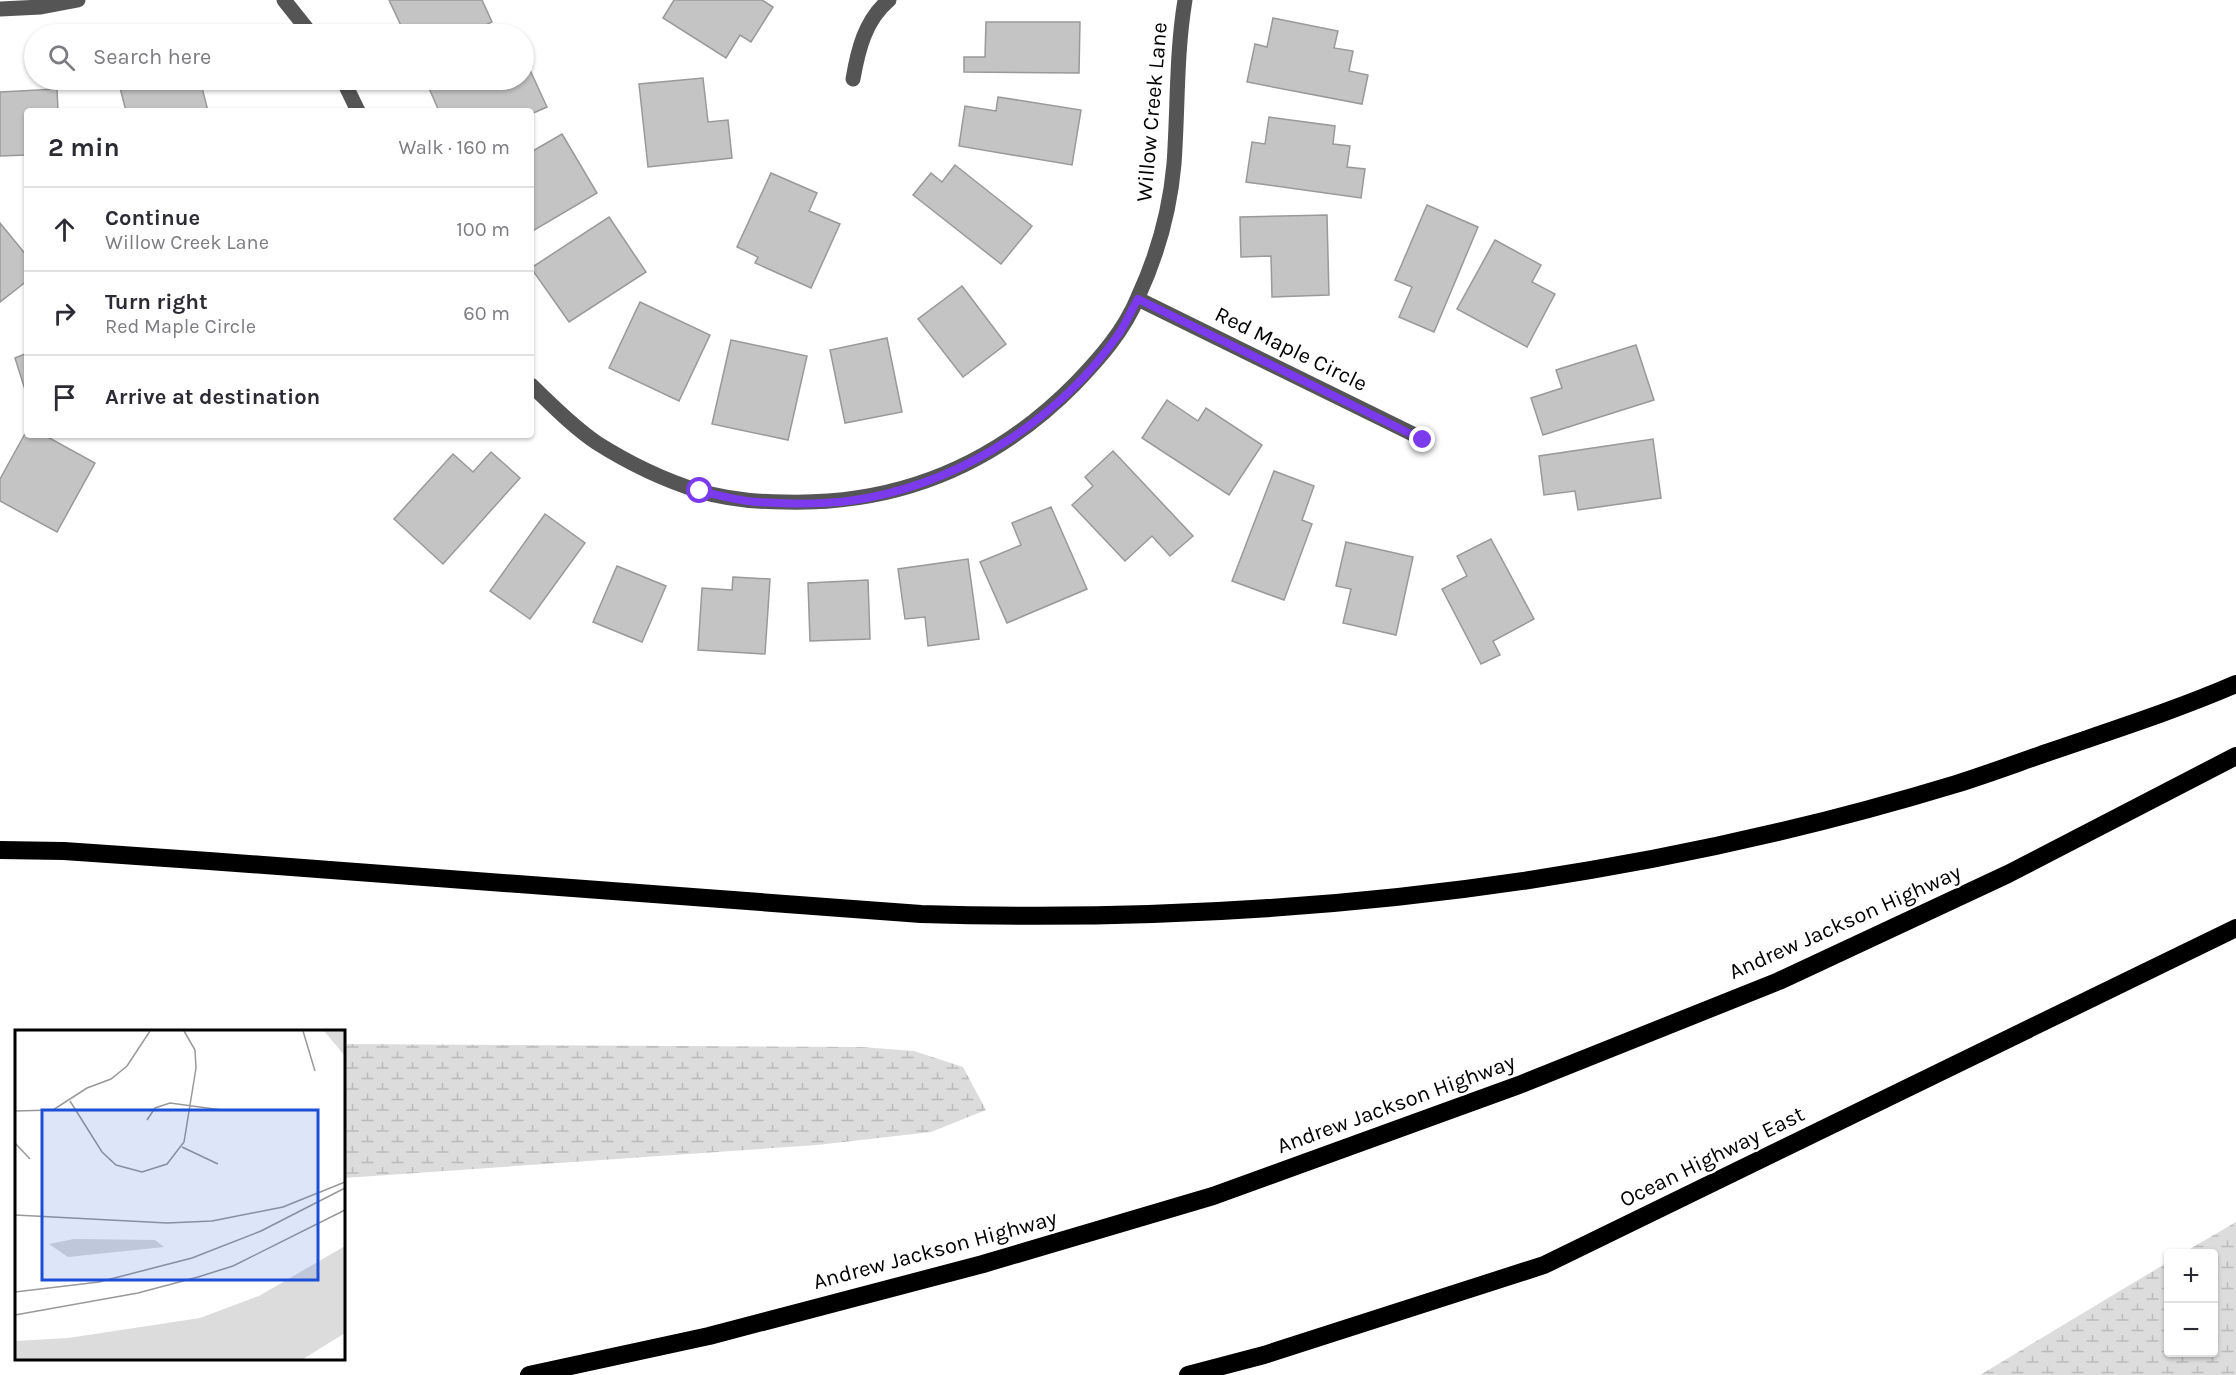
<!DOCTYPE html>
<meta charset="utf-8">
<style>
:root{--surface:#fff;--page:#f7f7f7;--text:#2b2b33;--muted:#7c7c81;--line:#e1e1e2}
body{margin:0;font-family:Karla,sans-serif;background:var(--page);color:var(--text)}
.controls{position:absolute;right:18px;bottom:18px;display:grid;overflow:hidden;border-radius:6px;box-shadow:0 2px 4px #0004}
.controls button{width:54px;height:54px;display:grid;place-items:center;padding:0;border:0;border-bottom:2px solid var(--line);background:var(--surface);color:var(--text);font:30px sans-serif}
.stop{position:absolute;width:18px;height:18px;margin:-14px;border:4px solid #7c3aed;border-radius:50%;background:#fff}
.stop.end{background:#7c3aed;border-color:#fff;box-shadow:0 2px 6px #0008}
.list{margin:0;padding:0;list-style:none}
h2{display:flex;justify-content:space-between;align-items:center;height:78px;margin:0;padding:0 24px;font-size:26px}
h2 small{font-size:20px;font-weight:400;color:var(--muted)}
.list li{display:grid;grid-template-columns:39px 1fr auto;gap:18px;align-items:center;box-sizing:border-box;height:84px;padding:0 24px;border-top:2px solid var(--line)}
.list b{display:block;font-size:22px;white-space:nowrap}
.list p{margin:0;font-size:20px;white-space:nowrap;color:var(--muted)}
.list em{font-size:20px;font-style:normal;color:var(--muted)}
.icon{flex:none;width:33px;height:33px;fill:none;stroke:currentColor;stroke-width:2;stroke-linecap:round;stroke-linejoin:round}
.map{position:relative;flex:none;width:2236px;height:1375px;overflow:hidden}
.search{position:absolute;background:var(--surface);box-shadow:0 2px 4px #0004;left:24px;top:24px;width:510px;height:66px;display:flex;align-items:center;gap:15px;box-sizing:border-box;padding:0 21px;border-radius:33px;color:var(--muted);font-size:22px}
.panel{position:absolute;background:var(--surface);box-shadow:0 2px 4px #0004;left:24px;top:108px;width:510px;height:330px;border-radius:6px}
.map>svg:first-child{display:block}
</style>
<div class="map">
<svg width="2236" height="1375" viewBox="0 0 2236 1375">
<defs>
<pattern id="wetland-marsh" width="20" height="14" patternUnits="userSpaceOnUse" patternTransform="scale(1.5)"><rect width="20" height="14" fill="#dcdcdc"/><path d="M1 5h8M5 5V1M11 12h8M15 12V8" fill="none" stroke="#bbb"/></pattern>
</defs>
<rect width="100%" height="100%" fill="#fff"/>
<g fill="url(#wetland-marsh)">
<path d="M344,1044L862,1047L914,1051L963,1067L986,1110L931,1132L817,1145L344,1178Z"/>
<path d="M2236,1222V1375H1980L2168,1262V1352H2214V1254L2183,1253Z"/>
</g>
<g fill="#c4c4c4" stroke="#999" stroke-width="1.5">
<path d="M389,0H482L492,22L467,34H405Z"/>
<path d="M674,0H762L773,7L751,42L740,35L726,58L663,18Z"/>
<path d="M1273,18L1338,31L1334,48L1353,51L1349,71L1368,75L1362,104L1247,82L1255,44L1267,47Z"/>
<path d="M986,22H1080L1079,73L964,72V57H985Z"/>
<path d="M524,57L547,107L531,114V111H439L428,86L443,80H524Z"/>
<path d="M703,78L708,122L728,120L732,158L648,167L639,84Z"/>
<path d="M118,80H200L208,111H126Z"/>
<path d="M57,89L58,111H27V155L0,156V92Z"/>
<path d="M998,97L1081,110L1072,165L959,146L965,106L996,111Z"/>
<path d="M1269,117L1335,126L1333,144L1350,146L1347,167L1365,169L1361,198L1246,182L1252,142L1265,144Z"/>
<path d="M562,134L597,193L531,232V152Z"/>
<path d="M955,165L1032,226L1001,264L913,195L931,173L942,182Z"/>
<path d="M771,173L817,193L809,211L840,224L811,288L755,263L758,257L737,247Z"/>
<path d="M1427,205L1478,227L1434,332L1399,317L1412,287L1395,280Z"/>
<path d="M1327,215L1329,295L1272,297L1271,256L1241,257L1240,217Z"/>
<path d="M609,217L646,272L569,322L531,268Z"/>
<path d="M0,223L27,256V281L0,302Z"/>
<path d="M1495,240L1541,265L1532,282L1555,294L1527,347L1457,309Z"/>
<path d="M962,286L1006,344L963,377L918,319Z"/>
<path d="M640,302L710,335L679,401L609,368Z"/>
<path d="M887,338L902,412L845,423L830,350Z"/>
<path d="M731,340L807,356L788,440L712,424Z"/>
<path d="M1636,345L1654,400L1543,435L1531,398L1562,388L1556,370Z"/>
<path d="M27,353V396L15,358Z"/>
<path d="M1167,400L1198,421L1206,408L1262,445L1229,495L1142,438Z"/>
<path d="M27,430V435H44L95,463L57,532L0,501V479Z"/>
<path d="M1653,439L1661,498L1578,510L1575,491L1544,495L1539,456Z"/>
<path d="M1113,451L1193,536L1170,556L1152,536L1125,561L1072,505L1093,486L1085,477Z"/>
<path d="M491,452L520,478L443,564L394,519L453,454L473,472Z"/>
<path d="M1274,471L1314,486L1302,520L1312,524L1284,600L1232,581Z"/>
<path d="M1051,507L1087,589L1007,623L980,562L1021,545L1012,523Z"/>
<path d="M545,514L585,543L530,619L490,591Z"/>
<path d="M1491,539L1534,619L1493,641L1500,655L1481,664L1442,589L1467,576L1457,556Z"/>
<path d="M1346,542L1413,557L1396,635L1343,623L1351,589L1336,586Z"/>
<path d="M968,559L979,639L928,646L925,617L905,619L898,569Z"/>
<path d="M617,566L666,586L642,642L593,622Z"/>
<path d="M733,577L770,579L765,654L698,650L702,588L732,590Z"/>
<path d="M868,580L870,639L810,641L808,583Z"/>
</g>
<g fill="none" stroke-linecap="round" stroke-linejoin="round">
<g stroke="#555" stroke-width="15">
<path d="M284,0L311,34"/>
<path d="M0,9L41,7L78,0"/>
<path d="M853,79C858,50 865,20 889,0"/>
<path d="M343,80L358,111"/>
<path d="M1138,299L1423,439"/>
<path d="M531,385C552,405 573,427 597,443C627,462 664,480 699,491C726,499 757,502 785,502C899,505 995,465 1075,384C1100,358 1124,331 1138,297C1157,256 1170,209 1174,164C1178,109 1176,54 1185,0"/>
</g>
<g stroke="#000" stroke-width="18">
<path d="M0,850L64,851L209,861L921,914C1270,925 1621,886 1956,784C1988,774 2020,762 2052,751C2113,730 2176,710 2236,684"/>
<path d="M529,1375L709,1336L983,1264L1213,1196L1519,1085L1779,981L2008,874L2236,756"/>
<path d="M1188,1375L1264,1355L1544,1265L2236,928"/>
</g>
</g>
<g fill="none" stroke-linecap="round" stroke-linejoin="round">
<path stroke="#7c3aed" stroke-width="8" d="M700,491C719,495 739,501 758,502C794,504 832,505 867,498C967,479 1060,417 1118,335C1126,324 1131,310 1138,299L1423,440"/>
</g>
<g text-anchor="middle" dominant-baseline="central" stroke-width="5" stroke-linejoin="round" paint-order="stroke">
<g font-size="22" fill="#000" stroke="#fff">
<text transform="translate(1152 112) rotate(-85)">Willow Creek Lane</text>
<text transform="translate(1291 349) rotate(26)">Red Maple Circle</text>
<text transform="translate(1845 922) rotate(-24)">Andrew Jackson Highway</text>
<text transform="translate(1396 1104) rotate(-20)">Andrew Jackson Highway</text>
<text transform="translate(1712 1157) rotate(-26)">Ocean Highway East</text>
<text transform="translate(935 1250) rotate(-15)">Andrew Jackson Highway</text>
</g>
</g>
<g transform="translate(15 1030)">
<rect width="330" height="330" fill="#fff"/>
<path d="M309,1H330V26ZM59,209L140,210L149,217L53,227L34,214ZM330,216V303L288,329H0V311L53,308L185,288L244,266Z" fill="#dcdcdc"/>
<path fill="none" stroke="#999" stroke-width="1.5" d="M288,1L300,41M55,71L87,122L101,135L127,142L152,134L169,112L181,38L180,20L169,1M0,81L38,80L72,58L96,49L112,36L135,1M132,90L140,78L155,73L207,80M0,113L15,129M167,117L203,134M0,185L152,193L197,191L268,177L330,152M0,262L84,252L177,228L246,201L330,158M0,285L123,263L183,247L218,236L330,180"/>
<path fill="#1d4ed8" fill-opacity="0.15" stroke="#1d4ed8" stroke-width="3" d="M27,80H303V250H27Z"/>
<rect width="330" height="330" fill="none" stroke="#000" stroke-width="3"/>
</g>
</svg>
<div class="controls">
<button>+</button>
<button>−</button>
</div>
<div class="stop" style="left:700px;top:491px"></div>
<div class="stop end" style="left:1423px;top:440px"></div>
<div class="search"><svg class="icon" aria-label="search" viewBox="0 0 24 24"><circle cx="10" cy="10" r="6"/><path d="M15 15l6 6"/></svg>Search here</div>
<section class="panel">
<h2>2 min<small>Walk · 160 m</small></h2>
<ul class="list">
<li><svg class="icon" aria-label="ahead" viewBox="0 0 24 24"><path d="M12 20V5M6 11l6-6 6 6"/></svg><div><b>Continue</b><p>Willow Creek Lane</p></div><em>100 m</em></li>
<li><svg class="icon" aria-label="right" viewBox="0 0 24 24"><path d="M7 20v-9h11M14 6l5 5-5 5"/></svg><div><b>Turn right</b><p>Red Maple Circle</p></div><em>60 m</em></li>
<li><svg class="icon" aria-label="arrive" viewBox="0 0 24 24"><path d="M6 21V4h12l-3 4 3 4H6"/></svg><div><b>Arrive at destination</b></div></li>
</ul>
</section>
</div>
